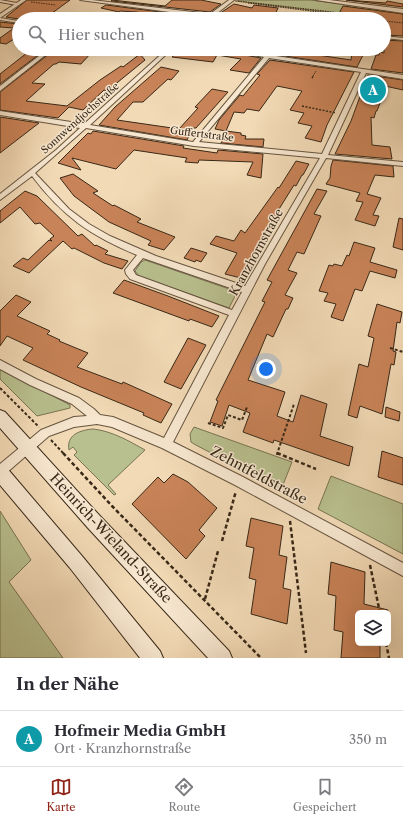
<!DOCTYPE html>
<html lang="de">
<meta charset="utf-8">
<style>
:root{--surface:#fff;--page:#f7f7f7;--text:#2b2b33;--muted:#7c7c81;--line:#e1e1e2;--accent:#8f2418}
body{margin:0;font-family:"Libre Caslon Text",serif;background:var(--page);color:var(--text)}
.controls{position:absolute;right:12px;bottom:12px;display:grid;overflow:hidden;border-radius:6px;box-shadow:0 4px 16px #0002}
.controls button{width:36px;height:36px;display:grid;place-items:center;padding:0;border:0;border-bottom:1px solid var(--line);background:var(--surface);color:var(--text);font:20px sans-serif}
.you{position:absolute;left:266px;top:369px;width:14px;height:14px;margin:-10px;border:3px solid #fff;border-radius:50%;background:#1a73e8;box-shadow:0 0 0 6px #1a73e833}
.badge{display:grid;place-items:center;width:26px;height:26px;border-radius:50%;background:var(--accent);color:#fff;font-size:13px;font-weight:700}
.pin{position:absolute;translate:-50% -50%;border:2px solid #fff;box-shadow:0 1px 4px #0006}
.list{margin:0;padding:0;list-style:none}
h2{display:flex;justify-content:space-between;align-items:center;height:52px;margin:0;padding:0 16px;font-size:17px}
h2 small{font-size:13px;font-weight:400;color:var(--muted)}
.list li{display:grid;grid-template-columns:26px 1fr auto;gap:12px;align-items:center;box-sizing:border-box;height:56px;padding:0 16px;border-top:1px solid var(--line)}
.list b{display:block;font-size:15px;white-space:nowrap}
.list p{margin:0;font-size:13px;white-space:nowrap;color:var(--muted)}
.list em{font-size:13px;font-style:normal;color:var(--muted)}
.icon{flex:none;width:22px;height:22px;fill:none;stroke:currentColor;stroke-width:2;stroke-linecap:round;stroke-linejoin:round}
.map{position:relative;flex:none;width:403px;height:658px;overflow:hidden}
.search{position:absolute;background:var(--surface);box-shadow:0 4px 16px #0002;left:12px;right:12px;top:12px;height:44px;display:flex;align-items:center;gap:10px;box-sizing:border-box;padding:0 14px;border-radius:22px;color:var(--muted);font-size:15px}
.sheet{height:108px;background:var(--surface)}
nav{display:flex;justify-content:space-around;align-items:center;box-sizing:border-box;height:56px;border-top:1px solid var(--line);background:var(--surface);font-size:11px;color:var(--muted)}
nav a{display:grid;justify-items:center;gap:2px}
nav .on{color:var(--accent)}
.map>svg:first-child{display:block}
</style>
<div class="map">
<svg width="403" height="658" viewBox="0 0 403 658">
<rect width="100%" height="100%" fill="#f2dab6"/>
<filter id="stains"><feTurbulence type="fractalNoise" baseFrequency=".005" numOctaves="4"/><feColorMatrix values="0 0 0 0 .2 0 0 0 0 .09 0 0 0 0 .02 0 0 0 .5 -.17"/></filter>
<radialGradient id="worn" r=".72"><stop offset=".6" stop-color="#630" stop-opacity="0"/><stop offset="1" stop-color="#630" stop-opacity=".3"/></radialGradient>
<g fill="#b9c08f" stroke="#787453">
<path d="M237,0H310L403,12V24L384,19L235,1Z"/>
<path d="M145,260L235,291L236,294L229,308L139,276L135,271L141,262Z"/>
<path d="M0,368L70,405V408L37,416L0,379Z"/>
<path d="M194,427L292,462L281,490L194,444L191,442L190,434Z"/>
<path d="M93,429C112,431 129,441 145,450L108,485L116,494L114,495L74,455L77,452L73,447L69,450C66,435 80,430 93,429Z"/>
<path d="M331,476L403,504V554L318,509Z"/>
<path d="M0,511L31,560L9,582L63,658H0Z"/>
</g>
<g fill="#c98358" stroke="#382817">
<path d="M27,0H70L44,19H19L6,17Z"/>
<path d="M112,0L165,6L172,0H201L221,4L210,12L111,1Z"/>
<path d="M346,0L386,3L387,1L403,4V7Z"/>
<path d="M234,4L252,8L254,5L278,8L273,19H241L219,14Z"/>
<path d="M106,5L207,18L208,19H194L136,12L120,11L119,12L101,8Z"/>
<path d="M343,6L403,14V36L384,35V19H336Z"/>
<path d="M0,22L19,24V36L6,44L0,43V38L14,28L0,27Z"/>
<path d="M384,40L403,41V73L371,69L376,55H379L380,52L384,53Z"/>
<path d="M32,49H46L0,84V74Z"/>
<path d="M181,49H217L218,50L261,58L249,73L230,70L241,59L217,55L213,62L172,57Z"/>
<path d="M239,49H292L291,51L351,60L352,51L364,53L357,67Z"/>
<path d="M54,50L91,53L81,64L59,62L56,64H54L32,83L45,84L26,101L67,106L100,80L121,66L123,67L140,54L145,60L107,91L104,90L83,110L69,107L58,118L0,110V92Z"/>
<path d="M270,60L354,72L327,125L321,142L305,138L312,126L298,123L304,113L290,110L302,91L277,86L259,111L247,109L244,113L234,112L226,131L215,129L219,120L240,95L243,96L260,75L257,74Z"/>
<path d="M161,67L179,71L171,80L168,79L143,102H133L117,120L179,129L198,108L195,107L212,89L228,92L196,128H193L187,140L99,125L115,107Z"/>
<path d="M368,75L403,80V90L385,86L379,103H380L377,111H376L374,118L371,117L372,145L390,147L392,159L335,154L351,121Z"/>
<path d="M0,117L39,123L0,153Z"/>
<path d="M93,131L184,146L183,148L217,153L218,150L263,154L261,178L247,175L253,162L199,160L198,163L185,162L187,158L134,150L116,169L72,158L81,170L58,163L88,133L91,134Z"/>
<path d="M226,131L241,133V135L246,136L245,139H264L263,147L221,143Z"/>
<path d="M333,160L393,166L394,177L375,175L367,194L381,198L373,215L379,216L375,226L355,220L363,202L356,201L360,193L326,184L330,178L331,166Z"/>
<path d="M296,161L309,164L303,175H302L296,186L294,185L266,230L268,231L251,257L241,278L225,274L237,253L210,244L216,236L234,241L241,230L245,233L278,187L279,188Z"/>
<path d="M73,174L98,191L93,193L113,206L114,205L141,219L137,222L175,237L164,250L148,245L151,241L109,222L74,196L60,178Z"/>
<path d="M317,189L327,191L314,214L321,216L304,254L297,252L288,270L297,273L285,295L293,298L288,309H286L273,337L267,334L248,380L285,392L277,416L293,422L301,395L327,404L320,436L353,447L349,466L274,440L273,443L243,432L250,413L229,405L222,426L210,422L218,401L216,400L265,302L262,301L272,282L267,280Z"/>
<path d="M25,191L37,196L78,236L82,234L95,246L96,245L108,251L105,254L128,261L122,269L104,263L74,248L72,249L63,241L29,273L13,266L23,258L28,260L49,240L52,241L50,239L54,236L40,223L35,224L20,207L0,223V211Z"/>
<path d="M399,218L403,219V250L393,247Z"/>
<path d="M354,242L375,248L370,262L397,270L395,278L370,271L362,291L355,289L343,321L331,317L336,304L324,301L328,293L319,291L329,265L333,266L334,264L342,266L347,255L349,256Z"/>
<path d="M191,248L207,253L201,262L196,260L195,262L184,258Z"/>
<path d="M124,280L168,296L219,316L212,327L190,319L189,321L113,293Z"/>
<path d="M16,295L31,302L17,316L50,331L47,334L60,340L59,341L88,353L77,367L122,384L123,382L172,404L161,423L143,415L144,413L81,387L23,360L33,348L7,336L0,346V311Z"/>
<path d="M377,304L402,312L400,323L397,322L393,351L396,352L394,365L391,364L382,414L360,406L357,418L348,415L359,364L368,367L374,338L368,336Z"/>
<path d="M188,338L206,345L181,389L164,382Z"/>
<path d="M386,407L400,412L399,421L385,417Z"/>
<path d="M382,451L403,458V485L378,477Z"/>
<path d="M173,474L188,482L217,508L199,530L205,536L186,559L132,504L158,477L164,483Z"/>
<path d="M251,518L283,526L279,555L287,557L283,588L291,590L287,624L251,614L256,580L249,578L254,548L246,546Z"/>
<path d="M331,562L365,572L364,604L388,610L387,613H358V643H380V658H341L343,632L334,630L336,596L328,594Z"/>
</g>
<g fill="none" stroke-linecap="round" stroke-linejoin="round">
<defs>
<g id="minor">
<path d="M0,0L17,3L19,4L17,5L0,2Z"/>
<path d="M80,0H92L210,14L229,0H234L215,15L240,19L212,17L209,18L207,17Z"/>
<path d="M0,18L19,21V23L0,20Z"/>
<path d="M384,36L403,38V40L384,38Z"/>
<path d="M48,49H53L0,91V86Z"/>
<path d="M167,49H172L90,125L193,142L264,57L218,49H229L403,75V79L366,73L328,155L403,162V166L326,158L265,264L173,442L243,477L403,563V576L235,485L162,448L112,427L97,424L74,427L49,436L4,475L0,476V464L41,430L74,417L87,416L72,404L30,385L0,369V360L36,379L79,398L94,409L100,415L113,417L164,438L229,315L130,279L126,274L125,270L137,255C91,236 62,216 32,176L0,200V194L56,150L80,128L0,115V111L84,124ZM269,58L361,72L322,154L199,142ZM86,128L194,146L320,158L245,286L156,256L110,236L89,224L69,209L35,173ZM143,258L242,292L232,310L136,275L133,270Z"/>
</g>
<g id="tertiary">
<path d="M21,0H26L0,18V14Z"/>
<path d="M316,0H329L403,9V13Z"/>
</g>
<g id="secondary">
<path d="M0,410L5,412L100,516L229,651L232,658H208L88,528L0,428Z"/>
<path d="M0,465L6,467L82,556L160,651L163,658H140L70,568L0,485Z"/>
</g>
</defs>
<use href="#minor" stroke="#66543f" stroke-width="2"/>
<use href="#tertiary" stroke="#66543f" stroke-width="2"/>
<use href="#secondary" stroke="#382817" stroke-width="2"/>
<g stroke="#382817" stroke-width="1" stroke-dasharray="1.5 1" stroke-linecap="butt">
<path d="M238,1L358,15L367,14"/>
<path d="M31,2L56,5"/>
<path d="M248,3L373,19"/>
<path d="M384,21L403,23"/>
<path d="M313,76L316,71"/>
</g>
<g stroke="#382817" stroke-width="1.5" stroke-dasharray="2 1.5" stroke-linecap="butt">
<path d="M312,78L314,75"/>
<path d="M302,106L336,113"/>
</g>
<g stroke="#382817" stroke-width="2" stroke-dasharray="3 2" stroke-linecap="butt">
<path d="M390,348L403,352"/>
<path d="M0,388L39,427"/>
<path d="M208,423L223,428L228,415L242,420L247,407"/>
<path d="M51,440L64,454"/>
<path d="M278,454H277L294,404"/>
</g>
<g stroke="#382817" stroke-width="2.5" stroke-dasharray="4 2.5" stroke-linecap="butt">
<path d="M63,453L112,506L261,658"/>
<path d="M277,453L316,469"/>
<path d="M290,521L306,653"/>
<path d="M222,541L236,491"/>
<path d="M370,565L380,613"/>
<path d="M205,599L218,551"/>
<path d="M386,643L389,658"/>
</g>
<use href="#minor" fill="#f7e7d0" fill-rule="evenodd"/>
<use href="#tertiary" fill="#f7e7d0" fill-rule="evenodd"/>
<use href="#secondary" fill="#f7e7d0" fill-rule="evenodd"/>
</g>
<g text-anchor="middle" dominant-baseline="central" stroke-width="3" stroke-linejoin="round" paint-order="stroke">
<g font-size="10" fill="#382817" stroke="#f7e7d0">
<text transform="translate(80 118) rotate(-42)">Sonnwendjochstraße</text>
<text transform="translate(202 134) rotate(7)">Guffertstraße</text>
</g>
<g font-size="12" fill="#382817" stroke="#f7e7d0">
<text transform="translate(256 252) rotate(-61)">Kranzhornstraße</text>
</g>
<g font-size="14" fill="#382817" stroke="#f7e7d0">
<text transform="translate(259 475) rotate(28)">Zehntfeldstraße</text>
<text transform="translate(111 538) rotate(47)">Heinrich-Wieland-Straße</text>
</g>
</g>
<rect width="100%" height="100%" filter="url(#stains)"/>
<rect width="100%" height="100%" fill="url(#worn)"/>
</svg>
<div class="controls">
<button><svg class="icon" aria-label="layers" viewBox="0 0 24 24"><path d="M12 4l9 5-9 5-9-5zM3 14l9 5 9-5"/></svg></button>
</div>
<div class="you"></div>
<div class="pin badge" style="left:373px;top:90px;background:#0f9aa8">A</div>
<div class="search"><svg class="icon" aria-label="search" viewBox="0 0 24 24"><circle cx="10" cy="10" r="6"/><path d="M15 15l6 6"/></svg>Hier suchen</div>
</div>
<section class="sheet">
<h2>In der Nähe<small></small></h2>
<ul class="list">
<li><span class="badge" style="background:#0f9aa8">A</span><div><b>Hofmeir Media GmbH</b><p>Ort · Kranzhornstraße</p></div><em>350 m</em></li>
</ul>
</section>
<nav>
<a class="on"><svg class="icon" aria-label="map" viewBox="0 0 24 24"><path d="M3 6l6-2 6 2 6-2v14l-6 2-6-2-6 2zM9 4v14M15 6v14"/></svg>Karte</a>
<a><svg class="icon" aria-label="directions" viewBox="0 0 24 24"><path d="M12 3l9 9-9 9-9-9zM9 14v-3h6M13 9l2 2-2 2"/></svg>Route</a>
<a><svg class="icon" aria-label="saved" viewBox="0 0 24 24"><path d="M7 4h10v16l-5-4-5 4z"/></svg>Gespeichert</a>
</nav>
